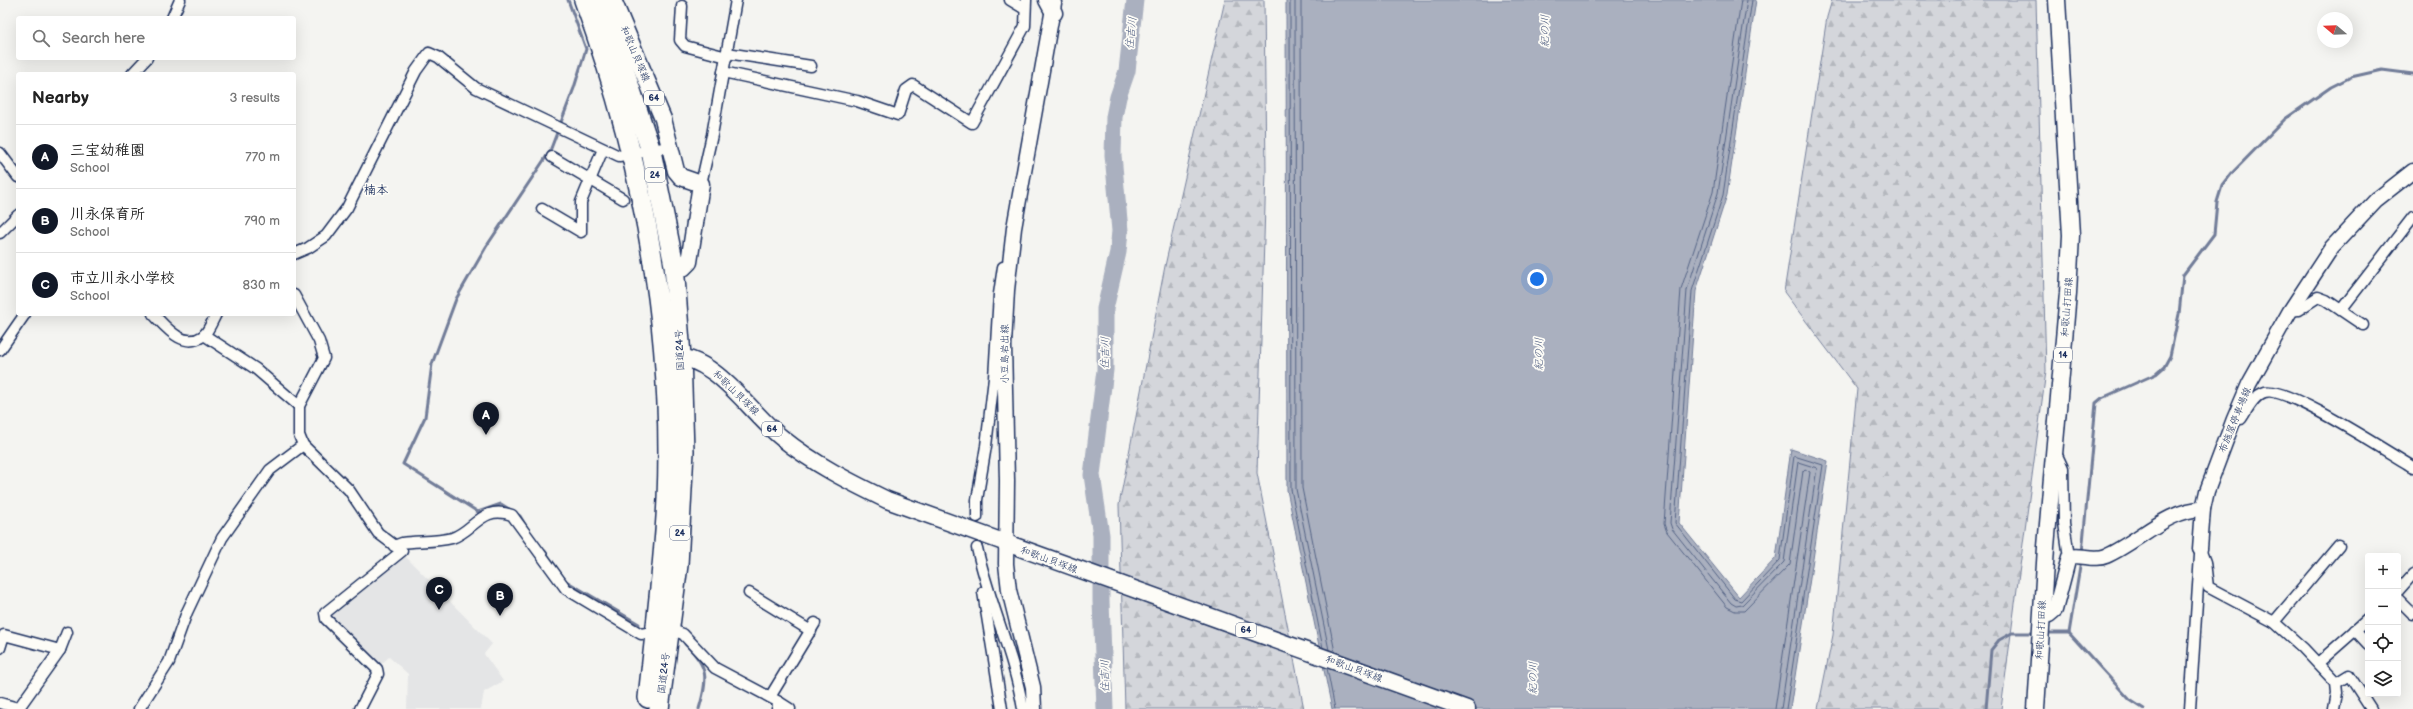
<!DOCTYPE html>
<meta charset="utf-8">
<style>
:root{--surface:#fff;--page:#f2f2f2;--text:#222;--muted:#767676;--line:#e0e0e0;--accent:#111827}
body{margin:0;font-family:"Balsamiq Sans","Klee One",sans-serif;background:var(--page);color:var(--text)}
.controls{position:absolute;right:12px;bottom:12px;display:grid;overflow:hidden;border-radius:4px;box-shadow:0 4px 16px #0002}
.controls button{width:36px;height:36px;display:grid;place-items:center;padding:0;border:0;border-bottom:1px solid var(--line);background:var(--surface);color:var(--text);font:20px sans-serif}
.compass{position:absolute;left:2317px;top:12px;width:36px;height:36px;border-radius:50%;background:var(--surface);box-shadow:0 4px 16px #0002;rotate:289deg}
.you{position:absolute;left:1537px;top:279px;width:14px;height:14px;margin:-10px;border:3px solid #fff;border-radius:50%;background:#1a73e8;box-shadow:0 0 0 6px #1a73e833}
.badge{display:grid;place-items:center;width:26px;height:26px;border-radius:50%;background:var(--accent);color:#fff;font-size:13px;font-weight:700}
.pin{position:absolute;translate:-50% -33px;filter:drop-shadow(0 1px 2px #0008)}
.pin::after{content:'';position:absolute;top:21px;width:14px;height:12px;background:inherit;clip-path:polygon(0 0,100% 0,50% 100%)}
.list{margin:0;padding:0;list-style:none}
h2{display:flex;justify-content:space-between;align-items:center;height:52px;margin:0;padding:0 16px;font-size:17px}
h2 small{font-size:13px;font-weight:400;color:var(--muted)}
.list li{display:grid;grid-template-columns:26px 1fr auto;gap:12px;align-items:center;box-sizing:border-box;height:64px;padding:0 16px;border-top:1px solid var(--line)}
.list b{display:block;font-size:15px;white-space:nowrap}
.list p{margin:0;font-size:13px;white-space:nowrap;color:var(--muted)}
.list em{font-size:13px;font-style:normal;color:var(--muted)}
.icon{flex:none;width:22px;height:22px;fill:none;stroke:currentColor;stroke-width:2;stroke-linecap:round;stroke-linejoin:round}
.map{position:relative;flex:none;width:2413px;height:709px;overflow:hidden}
.search{position:absolute;background:var(--surface);box-shadow:0 4px 16px #0002;left:16px;top:16px;width:280px;height:44px;display:flex;align-items:center;gap:10px;box-sizing:border-box;padding:0 14px;border-radius:4px;color:var(--muted);font-size:15px}
.panel{position:absolute;background:var(--surface);box-shadow:0 4px 16px #0002;left:16px;top:72px;width:280px;height:244px;border-radius:4px}
.map>svg:first-child{display:block}
</style>
<div class="map">
<svg width="2413" height="709" viewBox="0 0 2413 709">
<defs>
<pattern id="forest-firs" width="22" height="20" patternUnits="userSpaceOnUse"><rect width="22" height="20" fill="#d4d6db"/><path d="M5 1l3.5 6h-7zM16 11l3.5 6h-7z" fill="#b5b8be"/></pattern>
</defs>
<rect width="100%" height="100%" fill="#f4f4f1"/>
<filter id="ink" filterUnits="userSpaceOnUse"><feTurbulence type="fractalNoise" baseFrequency=".025" numOctaves="2"/><feDisplacementMap in="SourceGraphic" scale="8" xChannelSelector="R" yChannelSelector="G"/><feConvolveMatrix kernelMatrix="1 2 1 2 8 2 1 2 1" color-interpolation-filters="sRGB"/></filter>
<g filter="url(#ink)">
<path fill="#e4e5e6" d="M403,554L492,644L484,654L503,681L484,692L481,709H407L408,674L389,657L378,667L329,618L328,613Z"/>
<g fill="url(#forest-firs)" stroke="#78829c">
<path d="M1225,0H1264L1266,172L1257,473L1304,709H1125L1119,505L1165,266Z"/>
<path d="M1832,0H2036L2046,371L2001,709H1818L1833,635L1857,389L1784,292L1827,17Z"/>
</g>
<path fill="#aab0bf" stroke="#717c98" d="M1286,0H1756L1727,195L1696,291L1679,523L1739,597L1776,558L1791,449L1828,461L1790,709H1332L1287,490Z"/>
<g fill="none" stroke-linecap="round" stroke-linejoin="round">
<g stroke="#546385" stroke-width="1">
<path d="M1290,0L1291,489L1323,648"/>
<path d="M1295,0L1296,489L1329,650"/>
<path d="M1301,0L1302,488L1335,652"/>
<path d="M1741,0L1713,192L1681,289L1664,524L1667,532L1727,607L1735,611H1744L1790,564L1803,471L1805,469L1810,472L1775,709"/>
<path d="M1747,0L1718,193L1687,290L1670,523L1672,529L1731,603L1736,606L1742,605L1784,562L1798,462L1817,468L1781,709"/>
<path d="M1752,0L1723,195L1692,291L1675,523L1735,599L1741,601L1780,560L1794,456L1823,465L1786,709"/>
<path d="M1327,668L1335,709"/>
</g>
<g stroke="#717c98" stroke-width="3">
<path d="M529,531L520,516L501,504L478,512L403,464L425,417L432,364L456,299L486,247L550,151L574,88L586,49L568,0"/>
<path d="M545,551L566,581L639,624"/>
<path d="M2082,553L2096,403L2102,398L2156,374L2164,367L2170,356L2179,314L2183,275L2214,234L2217,202L2222,186L2232,173L2285,119L2331,87L2351,77L2382,70L2413,74"/>
<path d="M2048,633H2069L2130,700L2144,709"/>
<path d="M2069,633L2081,560"/>
<path d="M685,644C709,667 708,678 699,709"/>
<path d="M1986,709L1991,650L1999,640L2012,633H2031"/>
</g>
<path stroke="#aab0bf" stroke-width="17" d="M1105,709L1101,601V535L1092,475L1105,370V309L1118,252L1120,231L1113,155L1114,117L1118,97L1127,71L1135,0"/>
<defs>
<g id="street">
<path d="M1010,0L1025,9"/>
<path d="M682,6L680,40L685,46L727,57"/>
<path d="M172,18L180,0"/>
<path d="M727,53L811,66"/>
<path d="M723,72L857,101L898,115L906,90L913,85L972,123L1025,26L1026,0"/>
<path d="M132,74L147,58"/>
<path d="M0,153L18,177"/>
<path d="M552,157L623,199"/>
<path d="M701,184L712,135L736,0"/>
<path d="M542,209L581,232V202L603,149"/>
<path d="M0,233L18,215"/>
<path d="M294,254L308,248L326,236L347,208L416,71L429,53L438,57L476,88L619,156L669,147"/>
<path d="M294,295L319,341L324,358L299,406V435L303,445L349,490L378,533L402,551L325,613L326,619L377,669L378,674L360,709"/>
<path d="M2341,310L2413,217"/>
<path d="M2290,311L2298,310L2318,297L2326,300L2363,325"/>
<path d="M153,314C166,327 183,350 203,336C208,332 213,320 216,314"/>
<path d="M204,335L256,369L299,406"/>
<path d="M0,350L25,314"/>
<path d="M2234,419H2241C2247,410 2254,395 2265,392C2286,385 2390,454 2413,467"/>
<path d="M2056,453L2063,468L2064,523L2069,557"/>
<path d="M977,517V500L986,446L994,378L999,294L1003,267"/>
<path d="M394,546L402,543C418,541 437,542 452,538C474,531 482,504 512,515L566,589L641,634L669,629L683,634L715,668L779,702L777,709"/>
<path d="M977,548C989,603 1014,654 1023,709"/>
<path d="M2200,549L2205,562L2208,587L2274,622L2303,648L2336,683L2337,693L2334,709"/>
<path d="M2398,591L2413,574"/>
<path d="M983,592L1002,709"/>
<path d="M749,593L811,631"/>
<path d="M2398,599L2413,614"/>
<path d="M2274,622L2339,545"/>
<path d="M2355,630L2368,644"/>
<path d="M0,648L4,635L60,650"/>
<path d="M2318,663L2368,619"/>
<path d="M2336,683L2349,675L2371,709"/>
<path d="M770,697L815,623"/>
<path d="M779,702L790,709"/>
<path d="M0,703L18,708"/>
<path d="M18,709L60,650L67,632"/>
<path d="M139,709L169,662L187,612L222,538L270,470L303,445"/>
<path d="M2190,709L2200,555"/>
</g>
<g id="secondary">
<path d="M2200,549L2203,509L2207,491L2234,419L2249,384L2290,311L2332,247L2376,200L2413,171"/>
<path d="M2042,617L2049,615L2055,610L2069,557C2081,554 2095,561 2106,556C2138,542 2168,509 2203,509"/>
<path d="M1034,709L1033,687L1009,590L1006,564L1007,481L1004,345L1007,290L1014,228L1054,3"/>
</g>
<g id="primary">
<path d="M613,0L663,119L676,171L681,177L701,184L689,262L683,268H675"/>
<path d="M1047,0L1054,13"/>
<path d="M670,356C717,356 748,411 782,438C814,464 850,482 887,500L1467,709"/>
<path d="M2036,709L2046,547L2068,293L2071,235L2057,0"/>
</g>
<g id="highway">
<path d="M584,0C643,161 674,327 667,499C664,565 655,632 648,698"/>
<path d="M601,0L651,151L674,265L681,356L684,451L678,565L659,709"/>
</g>
</defs>
<use href="#street" stroke="#1b2f5e" stroke-width="13"/>
<use href="#secondary" stroke="#1b2f5e" stroke-width="17"/>
<use href="#primary" stroke="#1b2f5e" stroke-width="19"/>
<use href="#highway" stroke="#1b2f5e" stroke-width="22"/>
<use href="#street" stroke="#fdfcf7" stroke-width="10"/>
<use href="#secondary" stroke="#fdfcf7" stroke-width="14"/>
<use href="#primary" stroke="#fdfcf7" stroke-width="16"/>
<use href="#highway" stroke="#fdfcf7" stroke-width="19"/>
</g>
</g>
<g text-anchor="middle" dominant-baseline="central" stroke-width="3.5" stroke-linejoin="round" paint-order="stroke">
<g fill="#fdfcf7" stroke="#5f6c8c" stroke-width="1">
<rect x="644" y="91" width="20" height="14" rx="3"/>
<rect x="645" y="168" width="20" height="14" rx="3"/>
<rect x="2054" y="348" width="18" height="14" rx="3"/>
<rect x="762" y="422" width="20" height="14" rx="3"/>
<rect x="670" y="526" width="20" height="14" rx="3"/>
<rect x="1236" y="623" width="20" height="14" rx="3"/>
</g>
<g font-size="9" font-weight="bold" fill="#1b2f5e">
<text x="654" y="98">64</text>
<text x="655" y="175">24</text>
<text x="2063" y="355">14</text>
<text x="772" y="429">64</text>
<text x="680" y="533">24</text>
<text x="1246" y="630">64</text>
</g>
<g font-size="10" fill="#1b2f5e" stroke="#fdfcf7">
<text transform="translate(635 54) rotate(67)">和歌山貝塚線</text>
<text transform="translate(2067 307) rotate(-86)">和歌山打田線</text>
<text transform="translate(680 350) rotate(-93)">国道24号</text>
<text transform="translate(1005 354) rotate(-90)">小豆島岩出線</text>
<text transform="translate(736 393) rotate(44)">和歌山貝塚線</text>
<text transform="translate(2235 420) rotate(-68)">布施屋停車場線</text>
<text transform="translate(1049 560) rotate(20)">和歌山貝塚線</text>
<text transform="translate(2041 630) rotate(-87)">和歌山打田線</text>
<text transform="translate(1354 669) rotate(20)">和歌山貝塚線</text>
<text transform="translate(664 673) rotate(-83)">国道24号</text>
</g>
<g font-size="11" font-style="italic" fill="#46567b" stroke="#fdfcf7">
<text transform="translate(1545 31) rotate(-89)">紀の川</text>
<text transform="translate(1131 33) rotate(-84)">住吉川</text>
<text transform="translate(1105 353) rotate(-89)">住吉川</text>
<text transform="translate(1539 354) rotate(-89)">紀の川</text>
<text transform="translate(1105 676) rotate(-91)">住吉川</text>
<text transform="translate(1533 678) rotate(-89)">紀の川</text>
</g>
<g font-size="12" font-weight="bold" fill="#1b2f5e" stroke="#fdfcf7">
<text x="376" y="190">楠本</text>
</g>
</g>
</svg>
<div class="controls">
<button>+</button>
<button>−</button>
<button><svg class="icon" aria-label="locate" viewBox="0 0 24 24"><circle cx="12" cy="12" r="6"/><path d="M12 2v4M12 18v4M2 12h4M18 12h4"/></svg></button>
<button><svg class="icon" aria-label="layers" viewBox="0 0 24 24"><path d="M12 4l9 5-9 5-9-5zM3 14l9 5 9-5"/></svg></button>
</div>
<svg class="compass" viewBox="-18 -18 36 36"><path d="M0-13l5 13h-10z" fill="#e53935"/><path d="M0 13l5-13h-10z" fill="#767676"/></svg>
<div class="you"></div>
<div class="pin badge" style="left:486px;top:435px">A</div>
<div class="pin badge" style="left:500px;top:616px">B</div>
<div class="pin badge" style="left:439px;top:610px">C</div>
<div class="search"><svg class="icon" aria-label="search" viewBox="0 0 24 24"><circle cx="10" cy="10" r="6"/><path d="M15 15l6 6"/></svg>Search here</div>
<section class="panel">
<h2>Nearby<small>3 results</small></h2>
<ul class="list">
<li><span class="badge">A</span><div><b>三宝幼稚園</b><p>School</p></div><em>770 m</em></li>
<li><span class="badge">B</span><div><b>川永保育所</b><p>School</p></div><em>790 m</em></li>
<li><span class="badge">C</span><div><b>市立川永小学校</b><p>School</p></div><em>830 m</em></li>
</ul>
</section>
</div>
